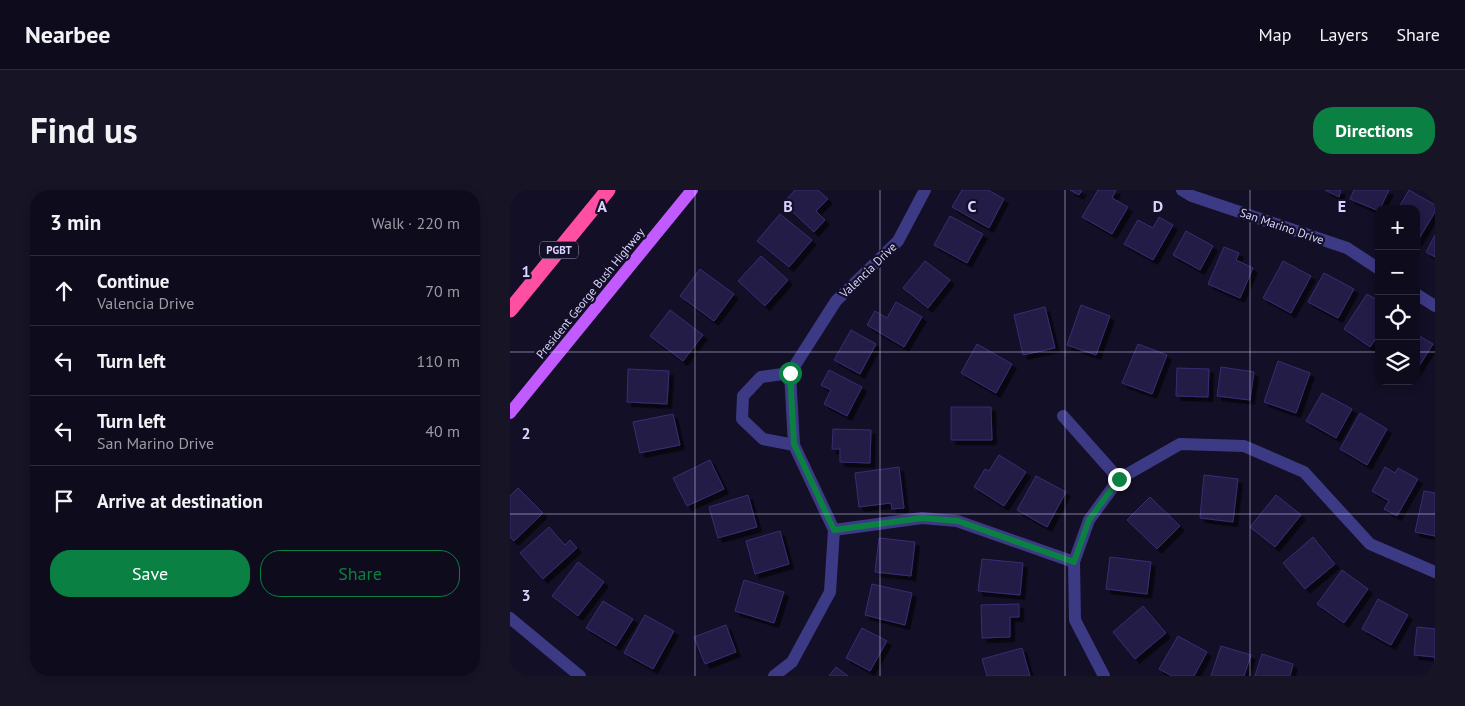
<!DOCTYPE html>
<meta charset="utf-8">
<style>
:root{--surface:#0e0b1c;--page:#171425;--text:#f1f3f6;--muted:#9b9ba3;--line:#2e2b3b;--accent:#0b8043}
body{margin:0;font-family:"PT Sans",sans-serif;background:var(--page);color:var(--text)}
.controls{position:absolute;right:15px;top:15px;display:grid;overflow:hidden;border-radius:10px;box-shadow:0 2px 8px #0003}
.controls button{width:45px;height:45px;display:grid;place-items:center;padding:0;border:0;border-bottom:1px solid var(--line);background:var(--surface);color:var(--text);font:25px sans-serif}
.stop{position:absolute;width:15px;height:15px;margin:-11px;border:4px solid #0b8043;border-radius:50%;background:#fff}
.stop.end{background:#0b8043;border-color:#fff;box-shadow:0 1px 5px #0008}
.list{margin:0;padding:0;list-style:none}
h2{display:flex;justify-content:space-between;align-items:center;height:65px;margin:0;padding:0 20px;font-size:21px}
h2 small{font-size:16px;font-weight:400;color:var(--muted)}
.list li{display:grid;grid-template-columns:32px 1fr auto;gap:15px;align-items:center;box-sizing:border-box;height:70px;padding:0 20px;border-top:1px solid var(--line)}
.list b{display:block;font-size:19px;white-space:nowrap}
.list p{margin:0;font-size:16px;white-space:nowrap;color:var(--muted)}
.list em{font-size:16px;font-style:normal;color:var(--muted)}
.actions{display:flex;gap:10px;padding:15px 20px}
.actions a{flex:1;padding:11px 0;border:1px solid var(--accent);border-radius:20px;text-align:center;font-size:18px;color:var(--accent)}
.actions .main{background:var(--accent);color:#fff}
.icon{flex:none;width:28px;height:28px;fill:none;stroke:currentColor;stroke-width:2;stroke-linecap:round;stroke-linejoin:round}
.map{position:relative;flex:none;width:925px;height:486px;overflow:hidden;border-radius:20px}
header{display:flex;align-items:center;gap:30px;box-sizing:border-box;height:70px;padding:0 25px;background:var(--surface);border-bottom:1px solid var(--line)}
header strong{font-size:24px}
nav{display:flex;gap:28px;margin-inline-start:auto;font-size:18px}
.intro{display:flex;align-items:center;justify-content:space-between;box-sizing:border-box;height:120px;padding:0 30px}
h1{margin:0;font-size:35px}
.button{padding:12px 22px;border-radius:20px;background:var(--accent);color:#fff;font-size:18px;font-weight:700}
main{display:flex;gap:30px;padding:0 30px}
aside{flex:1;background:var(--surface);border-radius:20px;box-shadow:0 2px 8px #0003}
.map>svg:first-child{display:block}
</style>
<header>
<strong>Nearbee</strong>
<nav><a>Map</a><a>Layers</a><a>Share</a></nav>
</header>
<div class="intro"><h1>Find us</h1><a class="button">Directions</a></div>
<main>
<aside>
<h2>3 min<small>Walk · 220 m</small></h2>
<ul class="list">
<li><svg class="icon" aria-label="ahead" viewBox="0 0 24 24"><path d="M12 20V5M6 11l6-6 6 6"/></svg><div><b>Continue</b><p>Valencia Drive</p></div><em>70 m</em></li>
<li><svg class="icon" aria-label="left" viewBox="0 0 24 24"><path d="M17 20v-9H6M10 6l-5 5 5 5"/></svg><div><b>Turn left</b></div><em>110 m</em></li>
<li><svg class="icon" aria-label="left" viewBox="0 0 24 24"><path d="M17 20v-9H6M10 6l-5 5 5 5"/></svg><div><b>Turn left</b><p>San Marino Drive</p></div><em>40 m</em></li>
<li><svg class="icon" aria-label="arrive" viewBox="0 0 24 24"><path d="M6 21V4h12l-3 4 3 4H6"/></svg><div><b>Arrive at destination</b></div></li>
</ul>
<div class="actions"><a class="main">Save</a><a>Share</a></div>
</aside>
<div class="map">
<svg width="925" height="486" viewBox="0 0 925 486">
<defs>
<filter id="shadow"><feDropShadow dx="4.5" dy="4.5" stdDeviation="0" flood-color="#0009"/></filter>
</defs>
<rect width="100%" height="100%" fill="#130f26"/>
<g fill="#241b47" stroke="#3b2d73" filter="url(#shadow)">
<path d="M285,0H308L318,9L306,21L315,30L304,42L273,13Z"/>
<path d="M452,0H478L494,9L479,38L442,17Z"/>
<path d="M560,0H572L569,5Z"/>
<path d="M588,0H606L602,8L618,17L602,44L572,27Z"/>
<path d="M815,0H831L829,7Z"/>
<path d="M844,0H879L869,21L840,9Z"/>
<path d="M899,0L925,15V22L907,52L906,19H888Z"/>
<path d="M270,24L302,50L279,77L247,51Z"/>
<path d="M440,26L473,44L457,73L424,55Z"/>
<path d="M649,27L663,35L643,70L614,54L628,30L643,38Z"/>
<path d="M676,41L703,56L690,80L663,65Z"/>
<path d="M925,45V67L916,62Z"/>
<path d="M714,57L729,63L726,70L743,78L730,108L698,94Z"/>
<path d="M251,66L278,90L255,116L228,91Z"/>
<path d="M415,71L440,90L418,118L393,98Z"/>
<path d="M773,71L801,86L781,123L753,108Z"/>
<path d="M190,79L224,104L204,131L170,106Z"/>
<path d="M814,83L844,99L828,128L798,112Z"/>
<path d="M857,104L869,111V144L860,157L834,139Z"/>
<path d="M386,112L412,127L394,157L357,135L365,121L377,128Z"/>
<path d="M571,115L600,126L586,165L557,155Z"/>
<path d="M535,117L545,158L513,165L504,125Z"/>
<path d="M160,120L193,145L173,171L140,146Z"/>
<path d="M341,140L366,154L350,184L324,170Z"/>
<path d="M906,144L923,154L906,181Z"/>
<path d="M467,154L502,174L486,203L451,183Z"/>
<path d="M628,154L657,165L642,204L612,193Z"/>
<path d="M768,171L800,183L786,223L754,212Z"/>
<path d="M711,177L744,182L740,210L707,206Z"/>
<path d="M667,178L699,179L698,207L666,206Z"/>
<path d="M118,179L159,181L157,214L117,212Z"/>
<path d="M319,180L352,197L337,226L314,214L321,200L311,195Z"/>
<path d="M812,203L842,219L826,248L796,231Z"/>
<path d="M441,217H481L482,250H441Z"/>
<path d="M850,223L877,239L857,275L830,259Z"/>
<path d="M163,224L170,255L130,263L123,232Z"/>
<path d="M323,239L361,240L360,273L330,272V259H322Z"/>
<path d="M489,265L516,282L494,316L464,297L475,279L479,281Z"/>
<path d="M200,270L214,299L177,316L163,288Z"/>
<path d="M389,277L394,318L382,319L381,313L349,317L345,283Z"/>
<path d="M875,277L885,283L888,278L908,289L887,326L874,319L879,311L862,301Z"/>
<path d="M694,285L728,289L723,332L690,328Z"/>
<path d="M526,286L556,302L537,337L507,320Z"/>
<path d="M8,298L33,323L4,351L0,347V306Z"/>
<path d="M914,301L925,303V346L905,342Z"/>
<path d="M238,305L247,337L208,348L199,317Z"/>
<path d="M766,305L791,325L765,357L740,337Z"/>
<path d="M640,307L670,336L647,359L617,330Z"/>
<path d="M39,337L55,355L60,350L67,358L33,389L10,363Z"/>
<path d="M270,341L279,374L245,384L236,351Z"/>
<path d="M803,347L825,374L795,399L773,373Z"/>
<path d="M369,348L405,352L401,386L365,382Z"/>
<path d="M600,367L641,372L637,404L596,399Z"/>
<path d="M472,369L513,373L510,405L468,401Z"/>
<path d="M68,372L94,392L68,426L42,406Z"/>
<path d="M832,380L858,399L834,433L807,414Z"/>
<path d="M234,390L274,402L264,433L225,421Z"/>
<path d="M362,394L402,403L395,435L355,425Z"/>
<path d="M868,409L898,425L881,455L852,439Z"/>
<path d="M93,411L123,429L106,456L76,438Z"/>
<path d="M509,414V427H500V447L472,448L471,415Z"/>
<path d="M633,416L656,443L625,469L603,442Z"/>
<path d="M135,425L164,441L143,479L114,463Z"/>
<path d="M216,435L226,462L195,474L184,447Z"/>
<path d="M907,437L925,439V480V467L904,465Z"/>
<path d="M352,438L377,451L360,481L336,468Z"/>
<path d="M668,446L697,462L684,486H662L649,479Z"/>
<path d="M711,456L741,465L734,486H701Z"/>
<path d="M512,458L520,486H477L472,469Z"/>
<path d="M752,464L783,474L780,486H745Z"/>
<path d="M326,477L338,486H319Z"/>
</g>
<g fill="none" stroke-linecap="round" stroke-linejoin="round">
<g stroke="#3d3a85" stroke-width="12">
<path d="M672,0L682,6L837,58L869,79"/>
<path d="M906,104L925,116"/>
<path d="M280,183L251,187L233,206L232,229L253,249L284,255"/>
<path d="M553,226L609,289"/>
<path d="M324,340L412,328L447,331L564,372"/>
<path d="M0,428L70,486"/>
<path d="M264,486L282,472L320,402L324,340L284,255L280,183L326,111L388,51L415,0"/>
<path d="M594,486L565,430L564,372L579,330L609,289L670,254L734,256L794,282L860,354L925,382"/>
</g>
<path stroke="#c25bff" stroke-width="12" d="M0,223L182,0"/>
<path stroke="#ff4fa3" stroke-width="15" d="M0,120L98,0"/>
</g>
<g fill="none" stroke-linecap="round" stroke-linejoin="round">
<path stroke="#0b8043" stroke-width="6" d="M280,183L284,254L324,340L412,328L448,331L564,372L579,330L609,289"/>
</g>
<path fill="none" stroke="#d9d4ff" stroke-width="1" stroke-opacity="0.55" d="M185,0V486M370,0V486M555,0V486M740,0V486M0,162H869M906,162H925M0,324H925"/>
<g text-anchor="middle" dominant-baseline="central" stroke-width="4.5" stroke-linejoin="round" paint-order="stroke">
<rect fill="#130f26" stroke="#9e99be" stroke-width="1" x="30" y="51.5" width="38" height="17" rx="4"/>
<g font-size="11" font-weight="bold" fill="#d9d4ff">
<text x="49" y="60">PGBT</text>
</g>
<g font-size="12" fill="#d9d4ff" stroke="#130f26">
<text transform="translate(772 36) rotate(19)">San Marino Drive</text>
<text transform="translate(358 80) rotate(-44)">Valencia Drive</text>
<text transform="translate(80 103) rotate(-51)">President George Bush Highway</text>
</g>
</g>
<g font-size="16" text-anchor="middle" font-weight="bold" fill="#d9d4ff" stroke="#130f26" stroke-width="4.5" stroke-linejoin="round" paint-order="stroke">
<text x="92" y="22">A</text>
<text x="278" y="22">B</text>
<text x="462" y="22">C</text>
<text x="648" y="22">D</text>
<text x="832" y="22">E</text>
<text x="16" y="87">1</text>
<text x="16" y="249">2</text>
<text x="16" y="411">3</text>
</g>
</svg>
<div class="controls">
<button>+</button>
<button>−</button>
<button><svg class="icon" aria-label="locate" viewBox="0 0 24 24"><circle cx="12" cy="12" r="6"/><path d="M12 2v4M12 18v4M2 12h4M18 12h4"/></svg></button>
<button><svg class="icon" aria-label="layers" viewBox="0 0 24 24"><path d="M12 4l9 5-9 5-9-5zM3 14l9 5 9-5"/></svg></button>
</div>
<div class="stop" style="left:280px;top:183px"></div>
<div class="stop end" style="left:609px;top:289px"></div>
</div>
</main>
